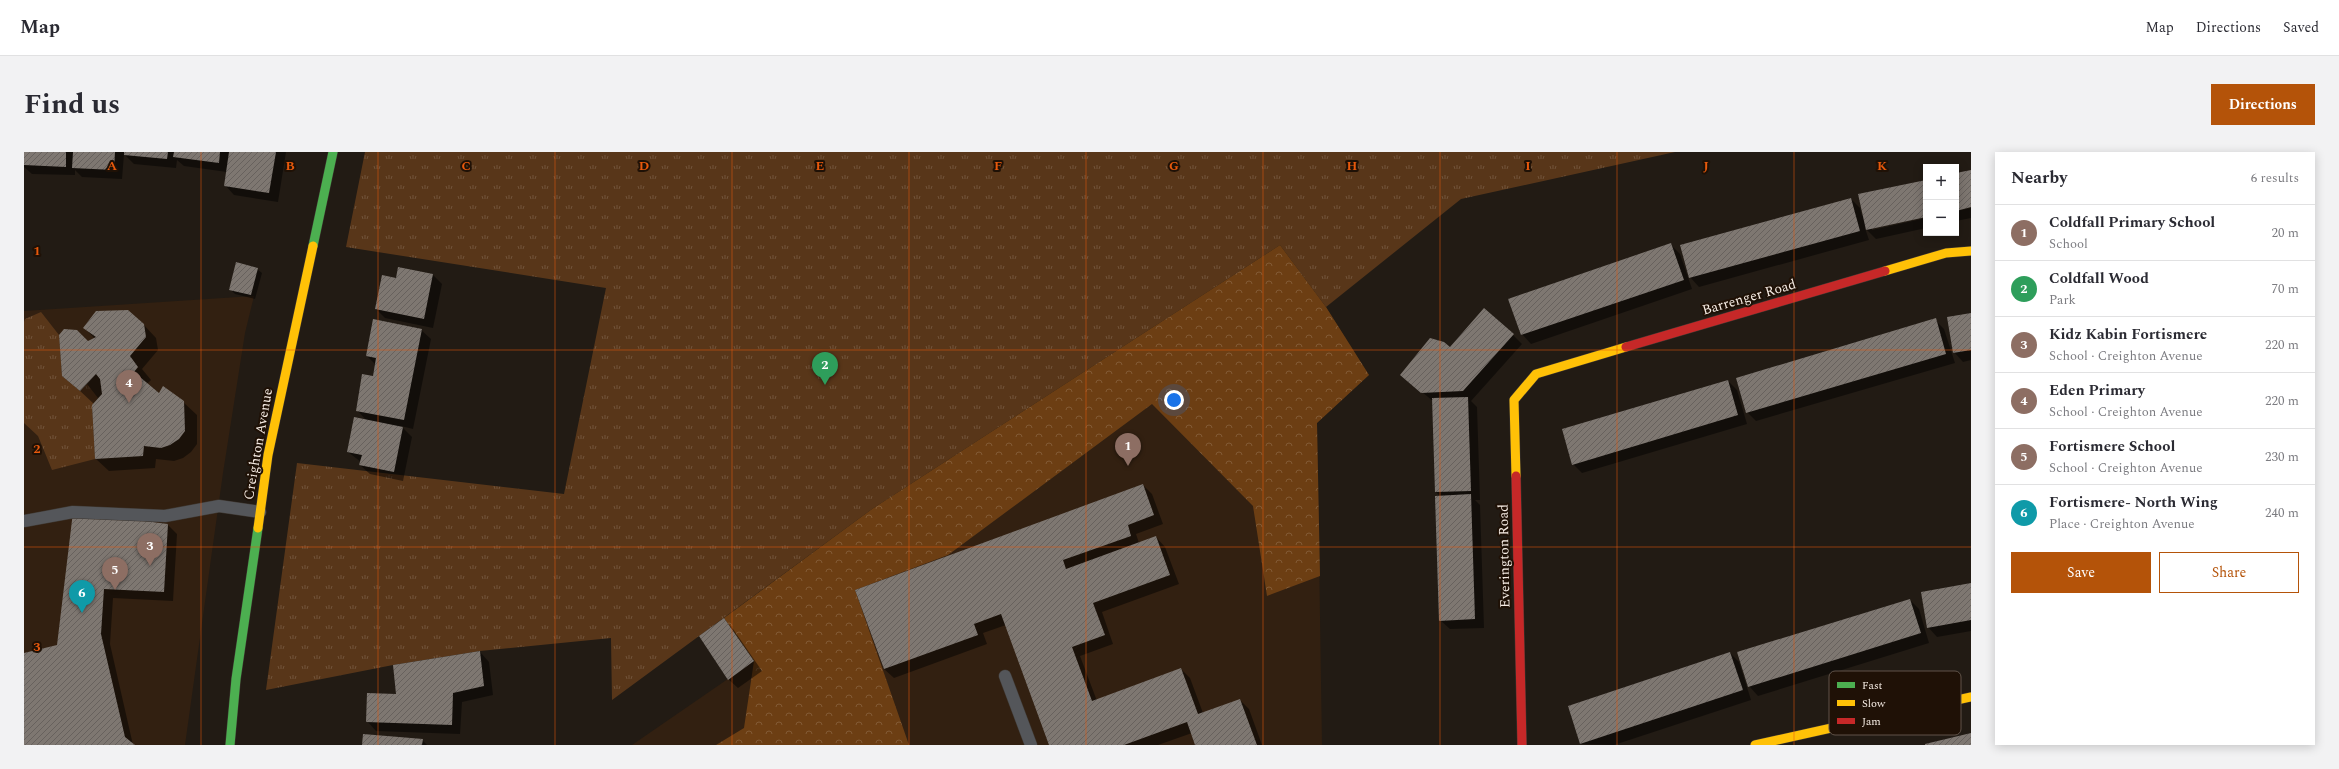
<!DOCTYPE html>
<meta charset="utf-8">
<style>
:root{--surface:#fff;--page:#f2f2f3;--text:#2b2b33;--muted:#7c7c81;--line:#e1e1e2;--accent:#b45309}
body{margin:0;font-family:Spectral,serif;background:var(--page);color:var(--text)}
.controls{position:absolute;right:12px;top:12px;display:grid;overflow:hidden;border-radius:0px;box-shadow:0 2px 10px #0003}
.controls button{width:36px;height:36px;display:grid;place-items:center;padding:0;border:0;border-bottom:1px solid var(--line);background:var(--surface);color:var(--text);font:20px sans-serif}
.you{position:absolute;left:1150px;top:248px;width:14px;height:14px;margin:-10px;border:3px solid #fff;border-radius:50%;background:#1a73e8;box-shadow:0 0 0 6px #1a73e833}
.badge{display:grid;place-items:center;width:26px;height:26px;border-radius:50%;background:var(--accent);color:#fff;font-size:13px;font-weight:700}
.pin{position:absolute;translate:-50% -33px;filter:drop-shadow(0 1px 2px #0008)}
.pin::after{content:'';position:absolute;top:21px;width:14px;height:12px;background:inherit;clip-path:polygon(0 0,100% 0,50% 100%)}
.list{margin:0;padding:0;list-style:none}
h2{display:flex;justify-content:space-between;align-items:center;height:52px;margin:0;padding:0 16px;font-size:17px}
h2 small{font-size:13px;font-weight:400;color:var(--muted)}
.list li{display:grid;grid-template-columns:26px 1fr auto;gap:12px;align-items:center;box-sizing:border-box;height:56px;padding:0 16px;border-top:1px solid var(--line)}
.list b{display:block;font-size:15px;white-space:nowrap}
.list p{margin:0;font-size:13px;white-space:nowrap;color:var(--muted)}
.list em{font-size:13px;font-style:normal;color:var(--muted)}
.actions{display:flex;gap:8px;padding:12px 16px}
.actions a{flex:1;padding:9px 0;border:1px solid var(--accent);border-radius:0px;text-align:center;font-size:14px;color:var(--accent)}
.actions .main{background:var(--accent);color:#fff}
.map{position:relative;flex:none;width:1947px;height:593px;overflow:hidden;border-radius:0px}
header{display:flex;align-items:center;gap:24px;box-sizing:border-box;height:56px;padding:0 20px;background:var(--surface);border-bottom:1px solid var(--line)}
header strong{font-size:19px}
nav{display:flex;gap:22px;margin-inline-start:auto;font-size:14px}
.intro{display:flex;align-items:center;justify-content:space-between;box-sizing:border-box;height:96px;padding:0 24px}
h1{margin:0;font-size:28px}
.button{padding:10px 18px;border-radius:0px;background:var(--accent);color:#fff;font-size:14px;font-weight:700}
main{display:flex;gap:24px;padding:0 24px}
aside{flex:1;background:var(--surface);border-radius:0px;box-shadow:0 2px 10px #0003}
.map>svg:first-child{display:block}
</style>
<header>
<strong>Map</strong>
<nav><a>Map</a><a>Directions</a><a>Saved</a></nav>
</header>
<div class="intro"><h1>Find us</h1><a class="button">Directions</a></div>
<main>
<div class="map">
<svg width="1947" height="593" viewBox="0 0 1947 593">
<defs>
<pattern id="grass-tufts" width="24" height="20" patternUnits="userSpaceOnUse"><rect width="24" height="20" fill="#583619"/><path d="M3 7l-1-3M5 7V3M7 7l1-3M15 17l-1-3M17 17v-4M19 17l1-3" fill="none" stroke="#71533a"/></pattern>
<pattern id="forest-crowns" width="20" height="18" patternUnits="userSpaceOnUse"><rect width="20" height="18" fill="#6c3e13"/><path d="M2 6a3 3 0 1 1 6 0M12 15a3 3 0 1 1 6 0" fill="none" stroke="#825a35"/></pattern>
<pattern id="building-hatch" width="6" height="6" patternUnits="userSpaceOnUse"><rect width="6" height="6" fill="#7e7771"/><path d="M-1 1l2-2M0 6l6-6M5 7l2-2" fill="none" stroke="#67615d"/></pattern>
</defs>
<rect width="100%" height="100%" fill="#221b14"/>
<g fill="#322011">
<path d="M230,144L221,181L199,321L161,593H0V159Z"/>
<path d="M1302,155L1345,223L1293,271L1298,593H608L730,509L700,466Z"/>
</g>
<g fill="url(#grass-tufts)">
<path d="M341,0H1651L1437,47L1302,155L1256,93L848,357L588,548L587,486L456,499L369,513L242,538L273,311L540,342L582,136L322,95Z"/>
<path d="M17,160L35,183L38,224L56,239L63,232L74,246L68,253L71,307L28,318L14,284L0,271V170L1,167Z"/>
</g>
<path fill="url(#forest-crowns)" d="M1256,93L1302,155L1345,223L1293,271L1296,424L1243,444L1229,354L1128,252L924,403L831,438L885,593H692L720,576L730,509L700,466L848,357Z"/>
<g fill="#0007">
<path d="M0,0H262L254,50L210,43L201,33L203,20L160,14L153,8L152,16L110,12L100,2L98,27L58,25L51,18V23L8,22L0,15Z"/>
<path d="M1902,29V64L1848,76V78L1902,66V76L1852,87L1841,76L1845,88L1675,135L1666,125L1827,47L1836,56L1838,64Z"/>
<path d="M1947,56V66L1932,69V59Z"/>
<path d="M1647,93L1656,102L1668,137L1507,192L1498,182Z"/>
<path d="M233,117L238,121L231,147L211,142L206,137Z"/>
<path d="M409,123L418,132L409,176L361,166L352,157Z"/>
<path d="M1947,162V208L1939,210L1930,200Z"/>
<path d="M1911,168L1920,177L1931,211L1732,269L1723,260Z"/>
<path d="M119,172L132,186L134,198L118,217L127,228L123,232L136,242L159,250L173,263V292L167,300L159,306L150,309L132,307L131,316L85,319L72,307L70,252L39,223L64,190L71,187L60,175Z"/>
<path d="M397,178L407,187L389,277L377,274L388,285L379,329L346,322L336,313L337,310L324,300L343,269L333,258L350,225L352,213L343,204Z"/>
<path d="M1489,183L1498,192L1447,249L1453,255L1456,348H1451L1456,353L1460,476L1426,477L1416,468L1417,345L1412,340L1409,249L1377,223L1426,197Z"/>
<path d="M1704,229L1713,238L1723,272L1558,321L1549,312Z"/>
<path d="M1119,333L1128,342L1139,372L1112,382L1115,391L1132,385L1141,395L1155,432L1078,460L1089,492L1056,504L1073,549L1157,517L1166,526L1179,561L1216,548L1225,557L1238,593H1172L1168,581L1134,593H1026L982,473L959,481L963,492L870,526L860,517L832,439Z"/>
<path d="M50,362L143,372L153,382L149,449L89,446L86,492L109,593H0V502L34,494Z"/>
<path d="M1947,432V479L1913,485L1904,475Z"/>
<path d="M1886,448L1895,457L1905,491L1734,544L1725,534Z"/>
<path d="M700,468L709,477L738,519L714,536L704,527Z"/>
<path d="M456,500L465,510L469,543L438,550L436,582L352,579L343,569L374,543Z"/>
<path d="M1706,501L1715,510L1727,548L1590,593L1557,592L1545,554Z"/>
<path d="M398,588L403,593H339Z"/>
</g>
<g fill="url(#building-hatch)">
<path d="M0,0H42V15L0,13Z"/>
<path d="M49,0H91L90,18L48,16Z"/>
<path d="M100,0H144L143,7L100,3Z"/>
<path d="M150,0H196L195,11L149,5Z"/>
<path d="M205,0H252L245,41L200,34Z"/>
<path d="M1947,18V55L1932,59V21Z"/>
<path d="M1902,28V65L1842,78L1834,42Z"/>
<path d="M1827,46L1836,79L1665,126L1656,93Z"/>
<path d="M1647,91L1660,128L1497,183L1484,147Z"/>
<path d="M212,110L234,116L227,143L205,138Z"/>
<path d="M374,115L409,122L400,167L351,157L358,123L372,126Z"/>
<path d="M1460,156L1490,182L1439,239L1397,241L1376,223L1406,186L1420,190L1426,195Z"/>
<path d="M104,158L120,172L122,185L106,204L114,215L110,220L135,241L139,234L160,249L161,279L155,287L146,293L137,296L120,294L119,304L71,307L68,253L78,242L76,227L72,222L56,239L38,224L35,183L40,177L53,178L64,189L72,185L59,176L72,159Z"/>
<path d="M1947,161V198L1929,201L1923,165Z"/>
<path d="M1912,166L1922,202L1722,261L1712,226Z"/>
<path d="M349,167L398,177L380,268L332,259L338,222L349,224L352,206L342,204Z"/>
<path d="M1704,228L1714,263L1548,313L1538,277Z"/>
<path d="M1444,245L1447,339L1411,340L1408,246Z"/>
<path d="M330,265L379,275L370,320L335,313L338,303L323,300Z"/>
<path d="M1119,332L1130,363L1104,373L1107,384L1039,408L1042,417L1132,384L1146,423L1069,451L1081,483L1048,495L1068,549L1157,516L1174,562L1216,547L1233,593H1171L1163,570L1100,593H1025L977,462L950,472L954,483L860,517L831,438Z"/>
<path d="M1447,342L1451,467L1415,469L1411,344Z"/>
<path d="M49,360L144,372L140,440L80,437L77,482L101,585L111,593H0V501L33,493Z"/>
<path d="M1947,431V468L1903,476L1897,440Z"/>
<path d="M1886,447L1897,481L1724,535L1713,500Z"/>
<path d="M700,466L730,509L704,528L675,484Z"/>
<path d="M456,499L460,534L429,541L428,573L342,570L343,541L372,542L369,513Z"/>
<path d="M1706,500L1719,538L1556,592L1544,554Z"/>
<path d="M1947,581V593H1901V592Z"/>
<path d="M339,582L399,587L398,593H338Z"/>
</g>
<g fill="none" stroke-linecap="round" stroke-linejoin="round">
<defs>
<g id="lane">
<path d="M0,369L49,360L141,364L195,354L236,360"/>
<path d="M981,524L1007,593"/>
</g>
<g id="fast">
<path d="M289,94L309,0"/>
<path d="M206,593L212,527L234,376"/>
</g>
<g id="slow">
<path d="M1861,119L1922,101L1947,99"/>
<path d="M1492,324L1490,248L1512,222L1602,195"/>
<path d="M234,376L244,303L289,94"/>
<path d="M1731,593L1947,545"/>
</g>
<g id="jam">
<path d="M1602,195L1861,119"/>
<path d="M1492,324L1498,593"/>
</g>
</defs>
<use href="#lane" stroke="#3f3832" stroke-width="13"/>
<use href="#fast" stroke="#3f3832" stroke-width="10"/>
<use href="#slow" stroke="#3f3832" stroke-width="10"/>
<use href="#jam" stroke="#3f3832" stroke-width="10"/>
<use href="#lane" stroke="#54565a" stroke-width="12"/>
<use href="#fast" stroke="#4caf50" stroke-width="9"/>
<use href="#slow" stroke="#ffc107" stroke-width="9"/>
<use href="#jam" stroke="#c62828" stroke-width="9"/>
</g>
<path fill="none" stroke="#e8590c" stroke-width="1" stroke-opacity="0.55" d="M177,0V593M354,0V593M531,0V593M708,0V593M885,0V593M1062,0V593M1239,0V593M1416,0V593M1593,0V593M1770,0V593M0,198H1947M0,395H1947"/>
<g text-anchor="middle" dominant-baseline="central" stroke-width="4" stroke-linejoin="round" paint-order="stroke">
<g font-size="14" fill="#f6ece4" stroke="#1f1106">
<text transform="translate(1725 145) rotate(-16)">Barrenger Road</text>
<text transform="translate(234 292) rotate(-80)">Creighton Avenue</text>
<text transform="translate(1480 404) rotate(-91)">Everington Road</text>
</g>
</g>
<rect x="1805" y="519" width="132" height="64" rx="6" fill="#1f1106" stroke="#605349" stroke-width="1"/>
<rect x="1813" y="530" width="18" height="6" fill="#4caf50"/>
<rect x="1813" y="548" width="18" height="6" fill="#ffc107"/>
<rect x="1813" y="566" width="18" height="6" fill="#c62828"/>
<g font-size="11" fill="#f6ece4">
<text x="1838" y="537">Fast</text>
<text x="1838" y="555">Slow</text>
<text x="1838" y="573">Jam</text>
</g>
<g font-size="13" text-anchor="middle" font-weight="bold" fill="#e8590c" stroke="#1f1106" stroke-width="4" stroke-linejoin="round" paint-order="stroke">
<text x="88" y="18">A</text>
<text x="266" y="18">B</text>
<text x="442" y="18">C</text>
<text x="620" y="18">D</text>
<text x="796" y="18">E</text>
<text x="974" y="18">F</text>
<text x="1150" y="18">G</text>
<text x="1328" y="18">H</text>
<text x="1504" y="18">I</text>
<text x="1682" y="18">J</text>
<text x="1858" y="18">K</text>
<text x="13" y="103">1</text>
<text x="13" y="301">2</text>
<text x="13" y="499">3</text>
</g>
</svg>
<div class="controls">
<button>+</button>
<button>−</button>
</div>
<div class="you"></div>
<div class="pin badge" style="left:1104px;top:314px;background:#8d6e63">1</div>
<div class="pin badge" style="left:801px;top:233px;background:#2e9e5b">2</div>
<div class="pin badge" style="left:126px;top:414px;background:#8d6e63">3</div>
<div class="pin badge" style="left:105px;top:251px;background:#8d6e63">4</div>
<div class="pin badge" style="left:91px;top:438px;background:#8d6e63">5</div>
<div class="pin badge" style="left:58px;top:461px;background:#0f9aa8">6</div>
</div>
<aside>
<h2>Nearby<small>6 results</small></h2>
<ul class="list">
<li><span class="badge" style="background:#8d6e63">1</span><div><b>Coldfall Primary School</b><p>School</p></div><em>20 m</em></li>
<li><span class="badge" style="background:#2e9e5b">2</span><div><b>Coldfall Wood</b><p>Park</p></div><em>70 m</em></li>
<li><span class="badge" style="background:#8d6e63">3</span><div><b>Kidz Kabin Fortismere</b><p>School · Creighton Avenue</p></div><em>220 m</em></li>
<li><span class="badge" style="background:#8d6e63">4</span><div><b>Eden Primary</b><p>School · Creighton Avenue</p></div><em>220 m</em></li>
<li><span class="badge" style="background:#8d6e63">5</span><div><b>Fortismere School</b><p>School · Creighton Avenue</p></div><em>230 m</em></li>
<li><span class="badge" style="background:#0f9aa8">6</span><div><b>Fortismere- North Wing</b><p>Place · Creighton Avenue</p></div><em>240 m</em></li>
</ul>
<div class="actions"><a class="main">Save</a><a>Share</a></div>
</aside>
</main>
